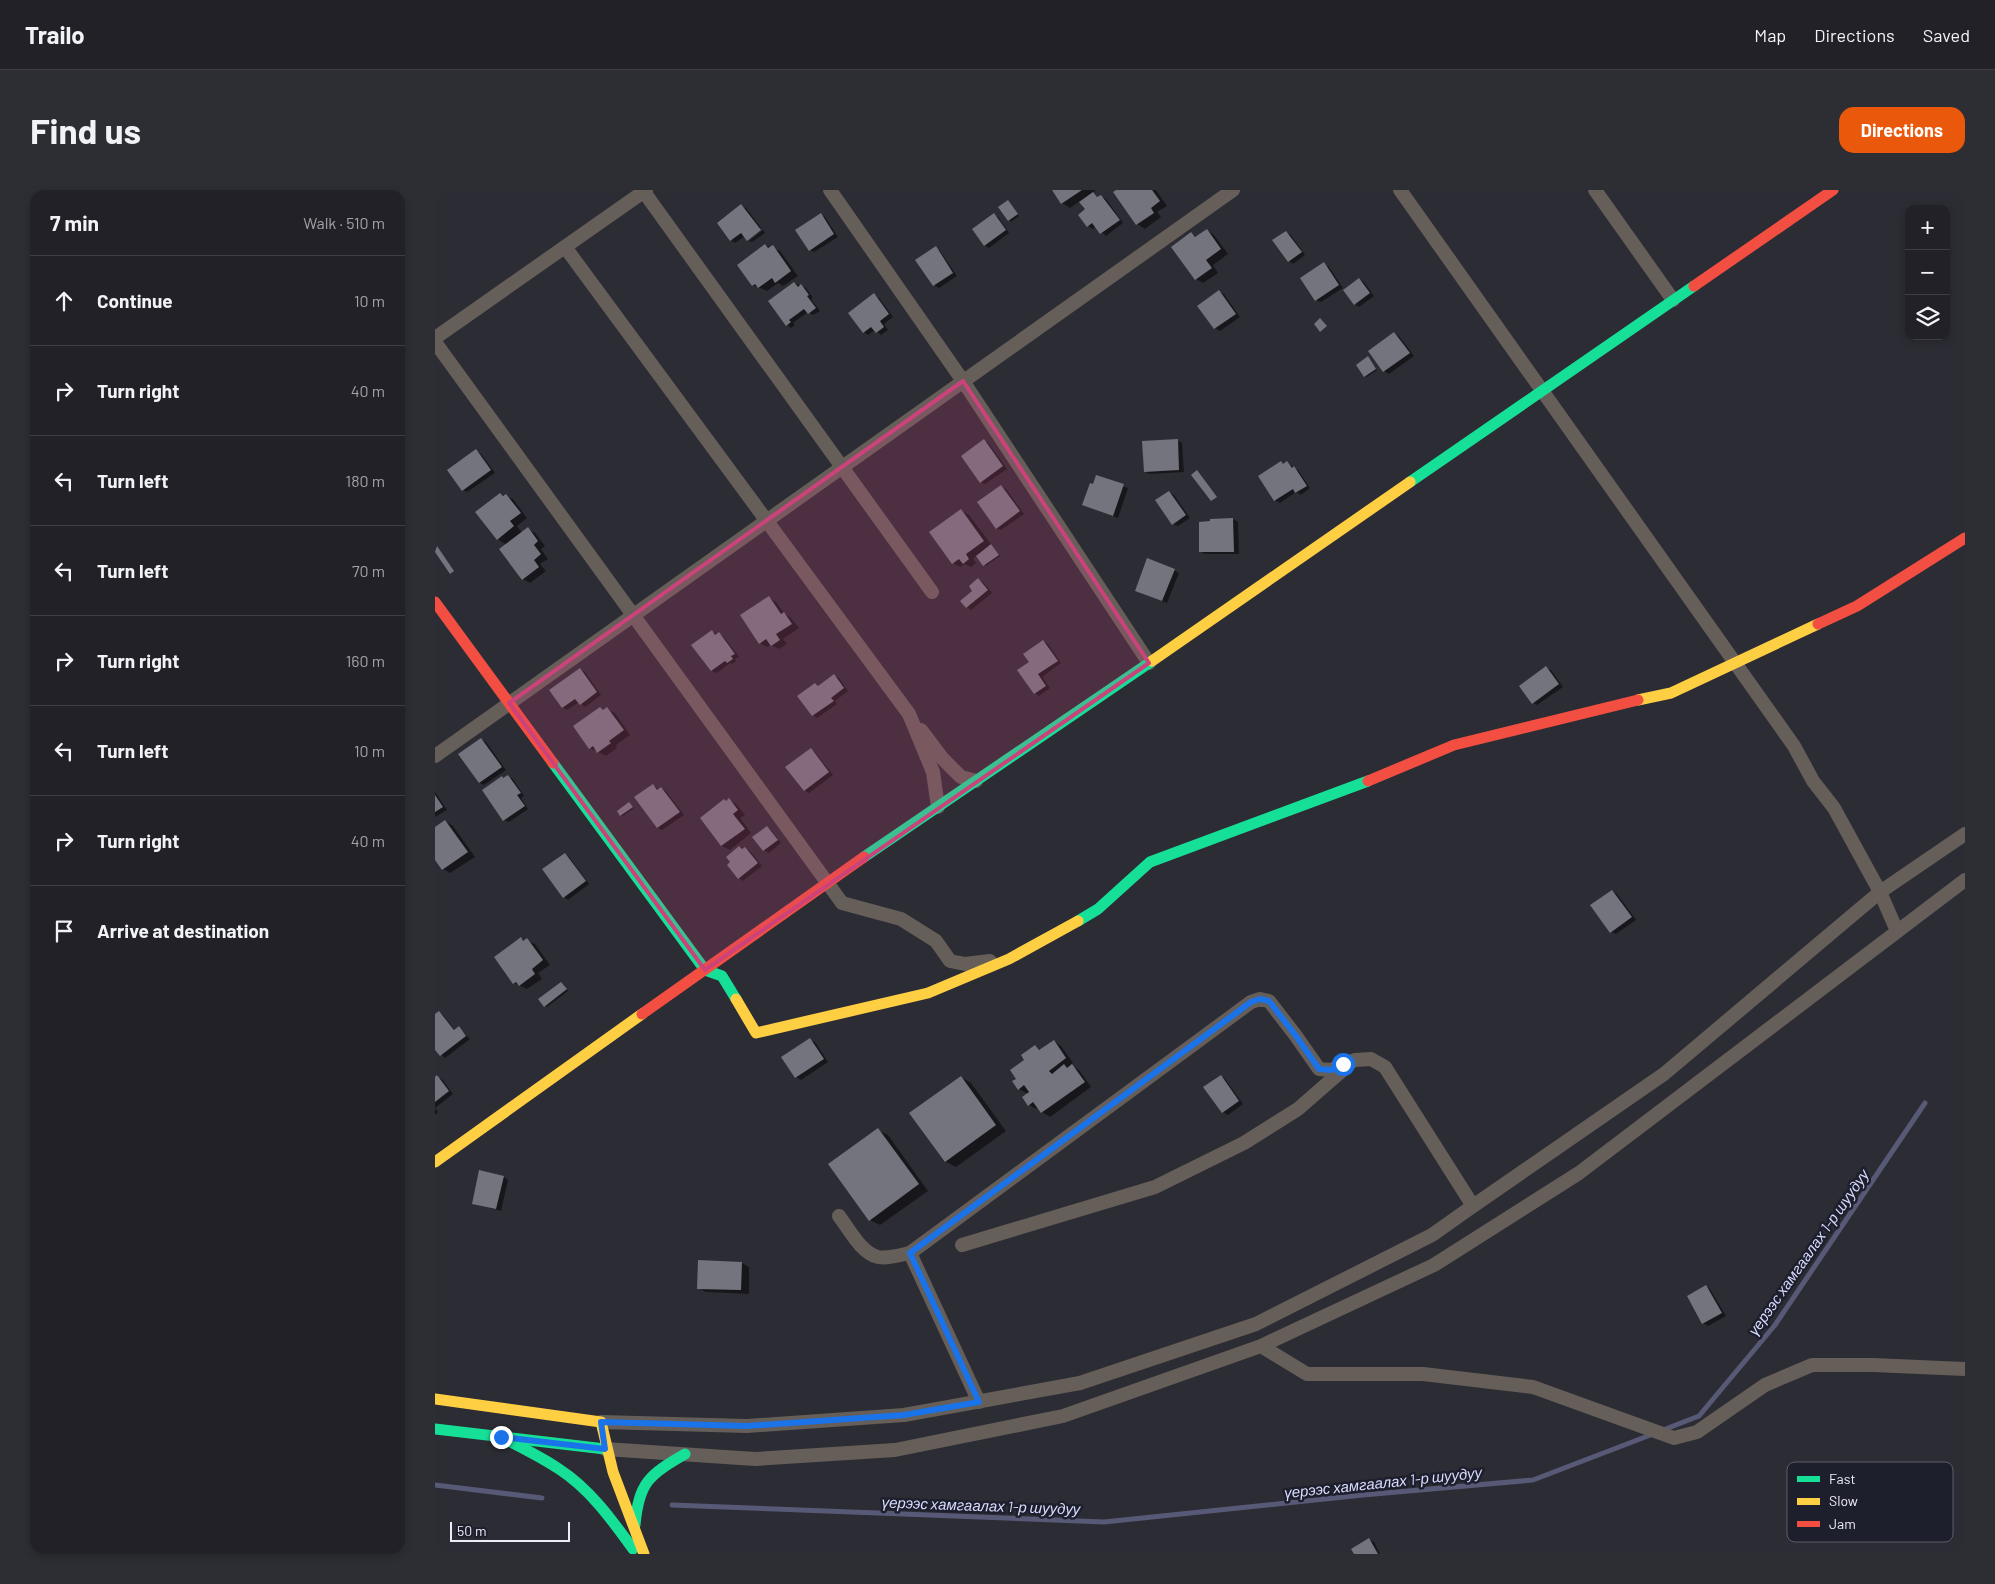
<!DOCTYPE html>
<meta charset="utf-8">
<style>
:root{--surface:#212127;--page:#2d2e33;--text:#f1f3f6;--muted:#a2a3a7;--line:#3e3e44;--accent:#ea580c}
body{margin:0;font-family:Barlow,sans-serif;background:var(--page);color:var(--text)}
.controls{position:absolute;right:15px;top:15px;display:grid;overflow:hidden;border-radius:10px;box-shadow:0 2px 8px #0003}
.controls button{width:45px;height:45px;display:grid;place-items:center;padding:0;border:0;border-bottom:1px solid var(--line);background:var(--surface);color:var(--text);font:25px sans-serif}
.scale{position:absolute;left:15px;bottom:12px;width:120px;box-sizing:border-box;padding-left:5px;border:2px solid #ededf7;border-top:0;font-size:14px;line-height:18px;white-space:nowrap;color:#ededf7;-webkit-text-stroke:4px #1e1f2d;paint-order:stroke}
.stop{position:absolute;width:15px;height:15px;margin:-11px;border:4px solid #1a73e8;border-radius:50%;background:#fff}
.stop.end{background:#1a73e8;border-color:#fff;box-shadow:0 1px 5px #0008}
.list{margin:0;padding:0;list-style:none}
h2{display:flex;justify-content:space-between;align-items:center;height:65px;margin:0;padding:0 20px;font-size:21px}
h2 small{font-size:16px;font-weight:400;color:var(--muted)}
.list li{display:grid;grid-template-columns:32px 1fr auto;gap:15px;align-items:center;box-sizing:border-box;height:90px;padding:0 20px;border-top:1px solid var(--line)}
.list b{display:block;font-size:19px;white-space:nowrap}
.list em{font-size:16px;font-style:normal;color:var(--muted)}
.icon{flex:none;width:28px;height:28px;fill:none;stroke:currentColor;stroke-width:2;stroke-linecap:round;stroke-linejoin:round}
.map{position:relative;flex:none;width:1530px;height:1364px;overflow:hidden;border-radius:15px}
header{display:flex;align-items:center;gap:30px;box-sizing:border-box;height:70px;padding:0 25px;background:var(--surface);border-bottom:1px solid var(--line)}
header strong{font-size:24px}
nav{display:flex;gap:28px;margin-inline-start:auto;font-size:18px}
.intro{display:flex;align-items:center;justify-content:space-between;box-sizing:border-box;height:120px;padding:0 30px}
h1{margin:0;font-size:35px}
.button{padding:12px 22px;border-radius:15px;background:var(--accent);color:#fff;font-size:18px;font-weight:700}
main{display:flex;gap:30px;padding:0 30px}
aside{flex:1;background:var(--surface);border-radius:15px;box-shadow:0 2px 8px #0003}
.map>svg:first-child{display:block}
</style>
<header>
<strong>Trailo</strong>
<nav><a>Map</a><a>Directions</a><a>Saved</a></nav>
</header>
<div class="intro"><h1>Find us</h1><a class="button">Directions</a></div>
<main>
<aside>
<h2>7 min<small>Walk · 510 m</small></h2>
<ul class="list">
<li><svg class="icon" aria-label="ahead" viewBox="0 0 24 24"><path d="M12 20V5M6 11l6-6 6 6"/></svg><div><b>Continue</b></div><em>10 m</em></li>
<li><svg class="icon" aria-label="right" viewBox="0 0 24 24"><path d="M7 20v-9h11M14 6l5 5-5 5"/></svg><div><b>Turn right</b></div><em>40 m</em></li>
<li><svg class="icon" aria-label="left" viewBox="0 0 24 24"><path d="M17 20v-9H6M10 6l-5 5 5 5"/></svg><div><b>Turn left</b></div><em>180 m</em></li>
<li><svg class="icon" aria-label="left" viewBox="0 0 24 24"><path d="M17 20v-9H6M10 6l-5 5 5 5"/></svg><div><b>Turn left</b></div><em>70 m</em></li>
<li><svg class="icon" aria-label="right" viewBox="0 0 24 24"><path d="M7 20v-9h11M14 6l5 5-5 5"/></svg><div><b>Turn right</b></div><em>160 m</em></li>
<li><svg class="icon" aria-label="left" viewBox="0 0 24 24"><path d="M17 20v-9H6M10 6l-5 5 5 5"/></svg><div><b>Turn left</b></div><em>10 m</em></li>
<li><svg class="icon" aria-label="right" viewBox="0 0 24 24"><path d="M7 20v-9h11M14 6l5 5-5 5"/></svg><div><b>Turn right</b></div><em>40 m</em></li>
<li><svg class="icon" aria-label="arrive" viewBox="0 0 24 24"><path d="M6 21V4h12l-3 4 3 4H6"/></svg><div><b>Arrive at destination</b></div></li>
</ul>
</aside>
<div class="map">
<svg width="1530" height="1364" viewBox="0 0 1530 1364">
<rect width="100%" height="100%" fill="#2c2c34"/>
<g fill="#0007">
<path d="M618,0H661L657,3L664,8L666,6L671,9L688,33L671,46L661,36L658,39L653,36L645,25L652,20L645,11L635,18L627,13Z"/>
<path d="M683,0H721L732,16L722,22L726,27L710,39L702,34L680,2Z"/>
<path d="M574,13L584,26L576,32L565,17Z"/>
<path d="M306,16L311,18L326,38L312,49L310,46L300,53L296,50Z"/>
<path d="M386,24L390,27L403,47L379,62L375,60Z"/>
<path d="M559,25L563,27L574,43L554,58L549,55Z"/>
<path d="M328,40L330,43L317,52L314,51Z"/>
<path d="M772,40L779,45L793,64L778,75L783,83L768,93L761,89L757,44L762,47Z"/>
<path d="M851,42L856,45L870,65L858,74L854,71Z"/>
<path d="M330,55L345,61L363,86L348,96L343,93L332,101L318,95Z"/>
<path d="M501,58L505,61L522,86L504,98L499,95L482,70Z"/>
<path d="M889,74L894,77L908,98L886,112L881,110Z"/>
<path d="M924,89L929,92L939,106L924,117L920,114Z"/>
<path d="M359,93L371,98L378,108L376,109L385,121L378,125L373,122L358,133L360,135L356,138L352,135Z"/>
<path d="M785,102L789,104L805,127L785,141L780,138Z"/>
<path d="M439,105L444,108L458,127L449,134L453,140L446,145L440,140L433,145L429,142Z"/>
<path d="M959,143L964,146L979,166L954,184L949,181L934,161Z"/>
<path d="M933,168L942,180L932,187L930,186Z"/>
<path d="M549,250L553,253L572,279L550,294L546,292Z"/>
<path d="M742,250L747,253L749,282L715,284L710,282Z"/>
<path d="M41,261L46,264L60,283L32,302L28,300Z"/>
<path d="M846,273L850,275L852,273L863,280L875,298L866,305L861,302L845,313L840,310Z"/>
<path d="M662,286L693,298L683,328L649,315Z"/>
<path d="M566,296L571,299L589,324L566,340L561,338Z"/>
<path d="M734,302L739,305L755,328L743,336L738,334Z"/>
<path d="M65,304L78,309L92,328L82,336L87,343L93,339L100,343L110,356L106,359L113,369L105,374L111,381L95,393L88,389L72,355L62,349Z"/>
<path d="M527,321L534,325L565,366L551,376L542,365L538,369L541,373L536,377L530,374L525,377L518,373Z"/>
<path d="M798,329L803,332L804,364H770L766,362L777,330Z"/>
<path d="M739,380L744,383L732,413L706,403Z"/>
<path d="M543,390L548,392L557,403L536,420L532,417Z"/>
<path d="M334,408L341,412L349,423L356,428L364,438L348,449L352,454L344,459L336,455L332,457L325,453Z"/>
<path d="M277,442L288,446L304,467L300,469L301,471L297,474L295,473L282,483L277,481L258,455Z"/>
<path d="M608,451L613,454L626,473L607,487L615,498L604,506L600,503L595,472Z"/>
<path d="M1111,478L1116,480L1128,497L1102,515L1098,513Z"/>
<path d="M145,479L150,482L166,505L150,517L144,512L132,520L127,517Z"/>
<path d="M399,486L404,488L413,501L400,511L402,514L382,528L378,525L380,494L384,496Z"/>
<path d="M165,518L170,521L172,519L180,523L195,545L181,555L182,558L171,566L155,558Z"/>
<path d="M46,550L51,552L71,580L49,595L45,593L25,565Z"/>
<path d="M376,560L380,562L398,585L374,603L369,600Z"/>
<path d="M73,586L78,589L89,606L86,608L93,619L74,632L69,630L67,587L69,589Z"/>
<path d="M218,595L224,600L226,598L231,601L249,625L227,640L223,638Z"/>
<path d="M0,602L12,620L0,627Z"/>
<path d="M294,610L301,614L310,625L305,628L316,643L295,660L287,656L266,628Z"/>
<path d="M194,614L199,618L188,626L186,625Z"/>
<path d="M10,631L18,636L40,667L15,683L8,679L0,668V638Z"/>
<path d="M332,637L336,640L346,653L334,663L329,660L319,647Z"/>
<path d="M305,657L315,661L327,676L308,691L304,688Z"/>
<path d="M130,664L134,667L154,694L133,710L129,707Z"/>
<path d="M1177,701L1182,704L1201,730L1181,744L1176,742Z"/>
<path d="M86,749L100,754L115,775L103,783L107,789L92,799L79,793L60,767Z"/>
<path d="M128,795L133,801L112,817L110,816Z"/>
<path d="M4,823L8,825L20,840L24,838L35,849L10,868L0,858V826Z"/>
<path d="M375,850L380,852L393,872L366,890L361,887Z"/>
<path d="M619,851L626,856L638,873L635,875L644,880L656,897L615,927L607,922L604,917L601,919L594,915L593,904L584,899L583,889L591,870L600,857L606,860Z"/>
<path d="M786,886L790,889L808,914L793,925L788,922L770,897Z"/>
<path d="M0,887L7,889L18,904L0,918L3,922L0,925Z"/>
<path d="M526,887L536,893L571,941L521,977L511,972L476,924Z"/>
<path d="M443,940L453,945L493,1001L445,1035L435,1030Z"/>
<path d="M69,987L73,990L66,1021L38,1013Z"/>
<path d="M307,1073L314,1077V1104L271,1102L263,1098Z"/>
<path d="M1271,1097L1275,1099L1291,1126L1273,1136L1268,1133Z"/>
<path d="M934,1350L939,1352L945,1364H920Z"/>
</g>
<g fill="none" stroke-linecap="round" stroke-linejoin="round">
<g stroke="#585976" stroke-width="5">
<path d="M1228,1240L1264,1226L1340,1135L1490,913"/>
<path d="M0,1295L107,1308"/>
<path d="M237,1315L669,1332L928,1305L1098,1290L1218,1244"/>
</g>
</g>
<g fill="#73747e">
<path d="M617,0H647L626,14Z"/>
<path d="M681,0H717L725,11L716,18L719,23L701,35L678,2Z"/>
<path d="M658,2L662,7L666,5L685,30L665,44L657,33L652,37L643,25L650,19L644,12Z"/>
<path d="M573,10L583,24L573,31L563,17Z"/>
<path d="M306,14L326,40L312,51L306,43L295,51L282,33Z"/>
<path d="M386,23L399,44L374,61L360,40Z"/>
<path d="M559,23L571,40L549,56L537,39Z"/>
<path d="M772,39L786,59L771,70L777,78L760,90L736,57L756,42L760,47Z"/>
<path d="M851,41L867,62L853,72L837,50Z"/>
<path d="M330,54L333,58L338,55L356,81L340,93L337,88L323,98L320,94L317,96L302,75Z"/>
<path d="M501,56L518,83L498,96L480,70Z"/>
<path d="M889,72L904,95L880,111L865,88Z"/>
<path d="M924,88L935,103L919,115L908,100Z"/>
<path d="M359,92L363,97L366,94L374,105L372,106L381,118L373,124L369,119L354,130L356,132L351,136L333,111Z"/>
<path d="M784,100L801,124L779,139L762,116Z"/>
<path d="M439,103L454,124L445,131L449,137L441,143L436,137L428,143L413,123Z"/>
<path d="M885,128L892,136L885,142L879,134Z"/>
<path d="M959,142L975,163L948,182L933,161Z"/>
<path d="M933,166L941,179L929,187L921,175Z"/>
<path d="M549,249L568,276L545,293L526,266Z"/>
<path d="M743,249L744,280L709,282L707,251Z"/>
<path d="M41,259L56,280L27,301L12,280Z"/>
<path d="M846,271L848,274L852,271L857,278L859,276L872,296L860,303L858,299L839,311L823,286Z"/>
<path d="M762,280L782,307L776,311L756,285Z"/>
<path d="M661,285L689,294L678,326L647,315L655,293L658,294Z"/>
<path d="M566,295L585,321L561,339L542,312Z"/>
<path d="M734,301L751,325L737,335L720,310Z"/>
<path d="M65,303L68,306L71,304L86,323L75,331L79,336L62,350L40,322Z"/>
<path d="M526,319L549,351L531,364L534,369L528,374L524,369L517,374L494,342Z"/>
<path d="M798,328L799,362H764V332L775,331V329Z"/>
<path d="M93,337L103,351L99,355L106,364L99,370L104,377L87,390L64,359Z"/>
<path d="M556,354L564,365L548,376L541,366Z"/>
<path d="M2,356L19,381L15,384L0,362Z"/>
<path d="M712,368L740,379L727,411L700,401Z"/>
<path d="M543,388L553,400L531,418L525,411L537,401L534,396Z"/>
<path d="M334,406L346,424L349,422L357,434L341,444L345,450L336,456L331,449L324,454L305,425Z"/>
<path d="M277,440L280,445L284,442L300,464L296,466L298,469L292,473L290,471L276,481L256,455Z"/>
<path d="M608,450L623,471L603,484L611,496L599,504L582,480L594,472L588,464Z"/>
<path d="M1111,476L1124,494L1097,514L1084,496Z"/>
<path d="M145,478L162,502L145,515L140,509L127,518L114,500Z"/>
<path d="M399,484L409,498L396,508L399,511L377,526L362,506L380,493L383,496Z"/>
<path d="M165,517L168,520L172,517L189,540L174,551L176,553L162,563L158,556L154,559L138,536Z"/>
<path d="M46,548L67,577L44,593L23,564Z"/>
<path d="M376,558L394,582L369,601L350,577Z"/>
<path d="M73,585L86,603L82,605L90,616L68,631L47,600L67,586L68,588Z"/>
<path d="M218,594L222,600L226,597L245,622L222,638L199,607Z"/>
<path d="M0,605L8,617L0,622Z"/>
<path d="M294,608L303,620L298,624L310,639L286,656L265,628L289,609L291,611Z"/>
<path d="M194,612L198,617L185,626L182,621Z"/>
<path d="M10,630L33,662L7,680L0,670V637Z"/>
<path d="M332,636L343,650L328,661L317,647Z"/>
<path d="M304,656L307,659L310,657L323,673L303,689L292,675L295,672L291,667Z"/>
<path d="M130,663L151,691L128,708L107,679Z"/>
<path d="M1177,700L1197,727L1175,743L1155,715Z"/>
<path d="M86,747L88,751L92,748L108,770L97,779L100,784L84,796L81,792L78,794L59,767Z"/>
<path d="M126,792L132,799L109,817L103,809Z"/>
<path d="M4,821L19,840L24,836L31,846L5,866L0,860V824Z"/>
<path d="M375,848L389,869L360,888L346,867Z"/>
<path d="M619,850L631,868L614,881L617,884L629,874L632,878L637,874L650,892L606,923L598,912L593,916L587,907L594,902L589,895L583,900L577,891L581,889L575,880L589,870L586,865L600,855L604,860Z"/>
<path d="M2,885L14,901L0,912V887Z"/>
<path d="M786,885L804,911L787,923L768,897Z"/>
<path d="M526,886L561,935L510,972L474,923Z"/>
<path d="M443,938L484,994L434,1031L393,974Z"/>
<path d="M44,980L69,986L61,1019L37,1014Z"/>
<path d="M263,1070L307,1072L306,1100L262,1099Z"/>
<path d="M1271,1095L1287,1123L1267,1134L1252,1106Z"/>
<path d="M934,1348L943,1364H919L916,1359Z"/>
</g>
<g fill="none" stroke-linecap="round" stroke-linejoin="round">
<g stroke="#665e59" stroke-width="14">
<path d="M395,0L528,191L714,473"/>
<path d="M965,0L1359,556L1378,591L1399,618L1445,702L1462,741"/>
<path d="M1160,0L1238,110"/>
<path d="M209,2L497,402"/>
<path d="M130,57L474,524L498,582L503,617"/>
<path d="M0,148L211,0"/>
<path d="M0,152L407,713L466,729L501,751L515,771L530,774L555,771"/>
<path d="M486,540L507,568L526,587L541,591"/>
<path d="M0,566L798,0"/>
<path d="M404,1026C414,1039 426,1063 443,1067C453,1069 465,1065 475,1063"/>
<path d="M527,1055L720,997L809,953L863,919L910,878"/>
<path d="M826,1156L872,1184H988L1098,1197L1239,1248L1262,1242L1330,1195L1377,1175H1438L1530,1179"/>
<path d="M544,1212L475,1063L816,812L825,809L834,811L861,846L884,879L896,880L920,870L936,869L950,877L1038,1016"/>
<path d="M166,1232L312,1236L469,1225L645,1193L821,1134L997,1045L1038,1016L1229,884L1445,702L1530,644"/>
<path d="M170,1259L320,1269L460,1260L628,1226L826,1156L999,1075L1144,983L1530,690"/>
</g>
<g stroke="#16e098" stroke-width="11">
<path d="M975,292L1259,96"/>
<path d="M118,573L270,780L287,786L301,809"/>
<path d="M429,667L717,471"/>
<path d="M643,731L663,719L715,672L933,591"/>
<path d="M0,1239L170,1259"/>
<path d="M66,1247C86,1257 106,1267 124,1279C155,1299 177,1330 198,1359"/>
<path d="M200,1335C204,1292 214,1285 250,1264"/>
</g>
<g stroke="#ffcf43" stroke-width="11">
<path d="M717,471L975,292"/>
<path d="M1203,510L1236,503L1383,434"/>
<path d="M301,809L321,843L493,803L574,769L643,731"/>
<path d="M0,972L207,824"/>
<path d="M0,1209L166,1232L178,1282L209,1364"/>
</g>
<g stroke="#f24e42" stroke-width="11">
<path d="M1259,96L1398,0"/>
<path d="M0,412L118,573"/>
<path d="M1383,434L1422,416L1530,348"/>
<path d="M933,591L1019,555L1203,510"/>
<path d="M207,824L429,667"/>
</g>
</g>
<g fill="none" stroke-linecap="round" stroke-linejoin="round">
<path stroke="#1a73e8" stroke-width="6" d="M66,1247L170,1259L166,1232L312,1236L469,1225L544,1212L475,1063L816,812L825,809L834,811L861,846L884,879L896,880L908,874"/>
</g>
<path fill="#cb437a" fill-opacity="0.2" stroke="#cb437a" stroke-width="4" stroke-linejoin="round" d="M528,191L714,473L270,780L74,513Z"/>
<g text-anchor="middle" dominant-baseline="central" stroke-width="5" stroke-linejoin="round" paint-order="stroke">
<g font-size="15" font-style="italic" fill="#d8dbfe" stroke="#1e1f2d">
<text transform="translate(1373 1062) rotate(-55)">үерээс хамгаалах 1-р шуудуу</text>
<text transform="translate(948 1292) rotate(-6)">үерээс хамгаалах 1-р шуудуу</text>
<text transform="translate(546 1315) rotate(2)">үерээс хамгаалах 1-р шуудуу</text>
</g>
</g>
<rect x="1352" y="1272" width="166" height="80" rx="8" fill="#1e1f2d" stroke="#5c5d6a" stroke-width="1"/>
<rect x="1362" y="1286" width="23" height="6" fill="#16e098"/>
<rect x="1362" y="1308" width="23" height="7" fill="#ffcf43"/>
<rect x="1362" y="1331" width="23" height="6" fill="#f24e42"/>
<g font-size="14" fill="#ededf7">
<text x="1394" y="1294">Fast</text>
<text x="1394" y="1316">Slow</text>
<text x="1394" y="1339">Jam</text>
</g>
</svg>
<div class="controls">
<button>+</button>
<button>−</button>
<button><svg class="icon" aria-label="layers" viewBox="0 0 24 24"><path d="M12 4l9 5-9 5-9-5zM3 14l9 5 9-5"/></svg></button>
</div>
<div class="scale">50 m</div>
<div class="stop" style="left:908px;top:874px"></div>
<div class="stop end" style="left:66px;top:1247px"></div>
</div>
</main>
